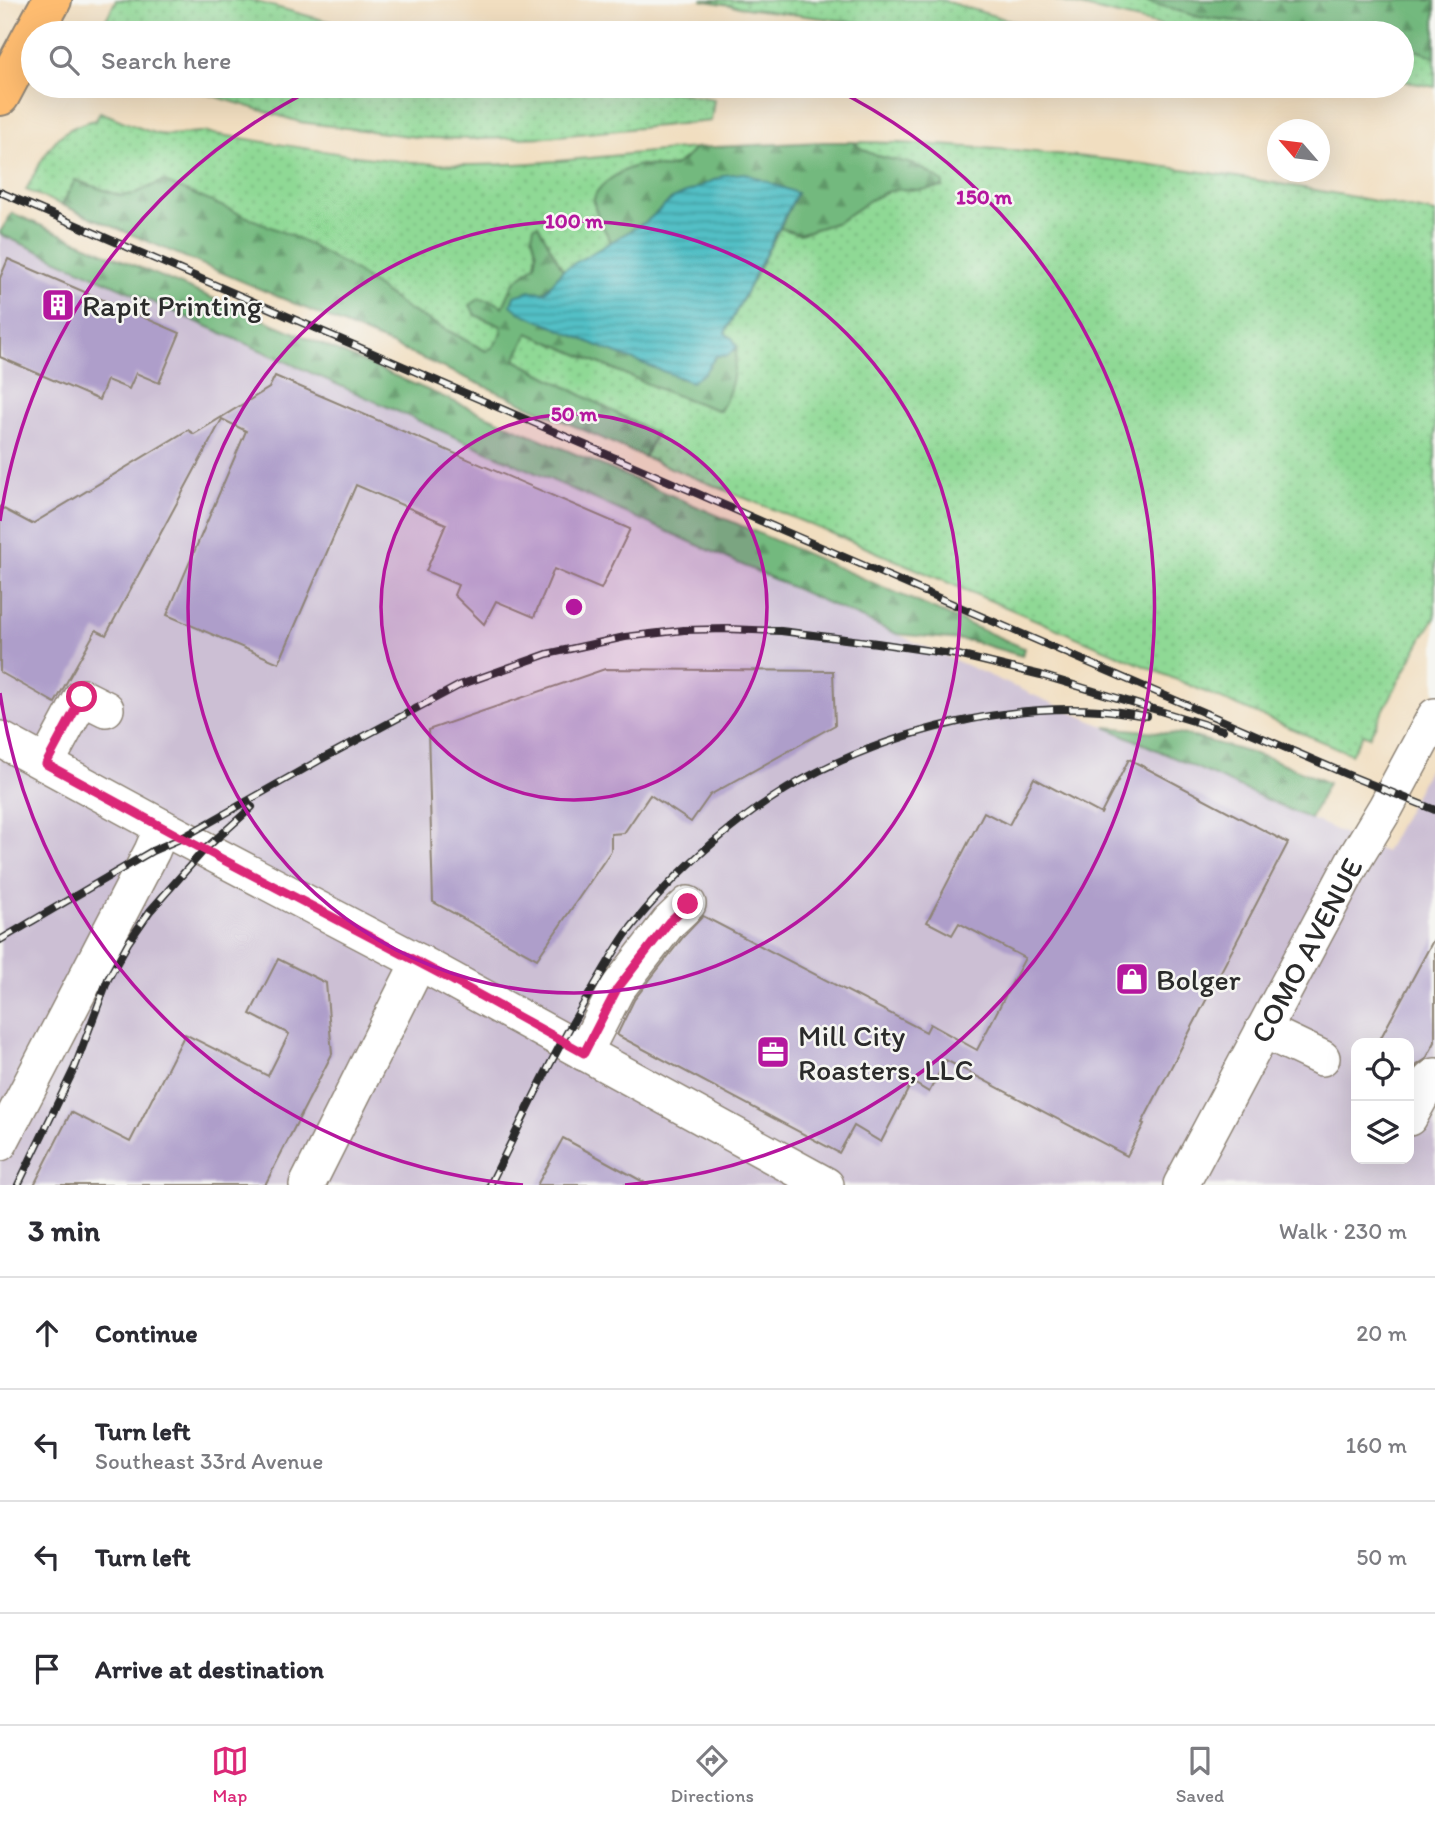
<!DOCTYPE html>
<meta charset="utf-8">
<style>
:root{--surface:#fff;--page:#f2f2f3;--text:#2b2b33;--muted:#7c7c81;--line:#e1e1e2;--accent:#db2777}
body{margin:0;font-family:Itim,sans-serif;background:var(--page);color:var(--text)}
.controls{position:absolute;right:21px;bottom:21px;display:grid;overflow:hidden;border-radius:14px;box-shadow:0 7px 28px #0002}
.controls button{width:63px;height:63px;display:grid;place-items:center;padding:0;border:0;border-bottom:2px solid var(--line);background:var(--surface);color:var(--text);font:35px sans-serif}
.compass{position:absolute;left:1267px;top:119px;width:63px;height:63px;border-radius:50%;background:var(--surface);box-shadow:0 7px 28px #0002;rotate:298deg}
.stop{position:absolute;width:21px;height:21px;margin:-16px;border:5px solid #db2777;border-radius:50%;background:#fff}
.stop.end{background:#db2777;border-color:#fff;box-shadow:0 2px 7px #0008}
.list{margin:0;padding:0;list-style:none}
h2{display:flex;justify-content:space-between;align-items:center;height:91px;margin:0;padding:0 28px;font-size:30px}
h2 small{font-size:23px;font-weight:400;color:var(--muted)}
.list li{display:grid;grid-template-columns:46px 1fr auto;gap:21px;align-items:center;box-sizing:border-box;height:112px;padding:0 28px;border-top:2px solid var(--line)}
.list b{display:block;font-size:26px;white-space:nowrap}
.list p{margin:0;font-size:23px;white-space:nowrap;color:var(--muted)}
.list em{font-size:23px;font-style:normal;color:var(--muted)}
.icon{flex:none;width:38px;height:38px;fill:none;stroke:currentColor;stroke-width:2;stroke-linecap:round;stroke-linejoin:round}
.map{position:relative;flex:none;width:1435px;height:1185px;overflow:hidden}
.search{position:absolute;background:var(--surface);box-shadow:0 7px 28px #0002;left:21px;right:21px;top:21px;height:77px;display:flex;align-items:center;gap:18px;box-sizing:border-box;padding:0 24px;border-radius:38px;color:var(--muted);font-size:26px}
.sheet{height:539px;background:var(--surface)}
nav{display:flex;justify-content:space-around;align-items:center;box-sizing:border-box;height:98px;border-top:2px solid var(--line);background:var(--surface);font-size:19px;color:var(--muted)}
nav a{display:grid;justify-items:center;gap:4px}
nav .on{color:var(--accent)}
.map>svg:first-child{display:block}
</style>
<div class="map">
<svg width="1435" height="1185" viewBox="0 0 1435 1185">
<defs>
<pattern id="grass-dots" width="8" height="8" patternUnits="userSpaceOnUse" patternTransform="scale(1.75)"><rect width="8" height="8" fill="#8fd995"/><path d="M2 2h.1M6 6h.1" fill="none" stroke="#7cba81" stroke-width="1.8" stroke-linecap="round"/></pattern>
<pattern id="forest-firs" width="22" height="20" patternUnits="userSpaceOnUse" patternTransform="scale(1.75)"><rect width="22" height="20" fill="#73b97e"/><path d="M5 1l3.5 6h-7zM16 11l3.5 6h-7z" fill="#5f9767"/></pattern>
<pattern id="water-rules" width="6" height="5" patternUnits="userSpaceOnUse" patternTransform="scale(1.75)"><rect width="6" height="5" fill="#52c0c6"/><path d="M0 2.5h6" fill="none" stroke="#449ca1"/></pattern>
</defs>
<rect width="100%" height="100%" fill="#f6f6f2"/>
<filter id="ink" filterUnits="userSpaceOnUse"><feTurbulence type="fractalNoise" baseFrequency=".0143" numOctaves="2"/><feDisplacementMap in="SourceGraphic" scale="14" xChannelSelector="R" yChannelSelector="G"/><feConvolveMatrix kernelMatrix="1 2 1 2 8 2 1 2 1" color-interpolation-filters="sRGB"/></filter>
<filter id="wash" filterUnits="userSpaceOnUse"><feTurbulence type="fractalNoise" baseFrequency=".00686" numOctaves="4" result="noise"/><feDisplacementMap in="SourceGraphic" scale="28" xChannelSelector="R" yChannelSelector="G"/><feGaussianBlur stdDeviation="1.57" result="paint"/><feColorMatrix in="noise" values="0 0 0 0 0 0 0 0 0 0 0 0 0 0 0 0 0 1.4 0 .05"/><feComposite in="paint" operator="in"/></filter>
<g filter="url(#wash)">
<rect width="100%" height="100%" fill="#f1dec0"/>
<path fill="#ccbfd4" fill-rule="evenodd" d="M0,234L1385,852L1435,757V1185H0ZM1356,1043H1409V1159H1356Z"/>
<g fill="url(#grass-dots)" stroke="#5d8260" stroke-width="2">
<path d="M116,0H250L323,20L381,33H99Z"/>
<path d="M701,0H941L1052,33H938L752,9Z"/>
<path d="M1055,0H1142L1199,17L1353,33H1194Z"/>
<path d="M1402,45L1435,57V87L1402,81Z"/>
<path d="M181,86H641L714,99L711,121L547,137L477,139L424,138L300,122Z"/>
<path d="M100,112C119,119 139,129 158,134C176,138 200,128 214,134C296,146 379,163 462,165C540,166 618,154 695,148C689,155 680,165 670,167C661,169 651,165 643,165C628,166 593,185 594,202C595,215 605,230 611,242L563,270L538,225L532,236L537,253L535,265L514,282L503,307L493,301L475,315L501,326L502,333L493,347L486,351L407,309L354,270L134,194L121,196L75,180L62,205L26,190C45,155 53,128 96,120Z"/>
<path d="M853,142C910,142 966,147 1023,151C1162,163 1299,185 1435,213V618L1425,633L1369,737L1363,734L1351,754L848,540L644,457L656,434L515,360L528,333L667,392L720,411L737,347L733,339L725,333L780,228L800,234L838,222L870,200L886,192L899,189L920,190L911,164C890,160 869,157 853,142Z"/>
</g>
<g fill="url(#forest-firs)" stroke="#4f7254" stroke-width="2">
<path d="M1142,0H1435V57L1402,45V33H1353L1199,17Z"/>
<path d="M822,142H853C869,157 888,158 909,163C922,166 932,175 943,182V187L920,190L899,189L886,192L870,200L838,222L799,234L780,228L797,193L672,199L647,221L611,242C605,230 595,215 594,202C593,185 628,166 643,165C651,165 661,169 670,167C680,165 689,155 695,148Z"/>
<path d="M75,180L121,196L134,194L163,181L301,240L354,270L407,309L486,351L493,347L502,333L501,326L475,315L470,305L479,299L493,301L503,307L514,282L535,265L537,253L532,236L534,226L538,225L563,270L545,292L530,291L705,372L716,356H727L737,347C734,372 733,390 720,411L667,392L528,333L515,360L656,434L644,457L383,341L62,205Z"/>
<path d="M12,213C117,259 223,302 328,347C560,447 791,549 1024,648L1022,656L971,641L897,634L0,234V232Z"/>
<path d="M1106,727L1187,735L1272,759L1328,783L1310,819Z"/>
</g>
<path fill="url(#water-rules)" stroke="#3e7678" stroke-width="2" d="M744,173L797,193L725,333L733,339L737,347L727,356H716L705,372L691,382L605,349L519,312L511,305L514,296L530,291L545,292L563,270L647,221L672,199L725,175Z"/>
<g id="blocks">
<g fill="#ae9eca">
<path d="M8,259L180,333L159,383L136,373L129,389L107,380L99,400L0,357V278Z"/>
<path d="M275,376L630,529L601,589L554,569L534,617L496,601L484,624L454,595L458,585L426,571L446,524L356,485L279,663L167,615L246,431L222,419L106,635L96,630L55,703L0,672V507L32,524L188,430L194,434L269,388Z"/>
<path d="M605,669L833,671L835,725L710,795L691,822L650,795L624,833L611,834V851L537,959L433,902L428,730Z"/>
<path d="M1129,759L1288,843L1142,1123L1144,1124L1127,1156L946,1060L929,1092L912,1082L881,1142L854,1126L839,1153L617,1035L634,1000L684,936L703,916L926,1032L930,1024L977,1050L1025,958L959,923L952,935L927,922L984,812L1009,825L1034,778L1101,814Z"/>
<path d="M1435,937V1042L1426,1059L1417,1065L1409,1077V1043H1378Z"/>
<path d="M278,959L326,983L332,1054L265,1185H34L71,1112L130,1142L185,1034L268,1076L289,1034L250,1014Z"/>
<path d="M563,1138L649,1185H537Z"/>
</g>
</g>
</g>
<g filter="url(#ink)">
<use href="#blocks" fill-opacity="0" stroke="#8e8476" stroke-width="2"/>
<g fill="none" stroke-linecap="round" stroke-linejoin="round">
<defs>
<g id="minor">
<path d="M0,739L162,827L419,962L826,1185"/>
<path d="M46,764L82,697L106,709"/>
<path d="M1263,1030L1322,1058"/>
<path d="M584,1053L617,989L669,922L688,904"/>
<path d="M1409,1118L1430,1080L1435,1076"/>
<path d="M0,1143L152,851L162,827"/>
<path d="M307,1185L419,962"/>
<path id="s1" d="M1181,1185L1354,860L1386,807L1435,716"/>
</g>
<g id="major">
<path d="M34,33L52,0"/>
<path d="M0,96L33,34"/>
</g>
</defs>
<use href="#minor" stroke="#8e8476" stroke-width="38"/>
<use href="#major" stroke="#8e8476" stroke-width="42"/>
<use href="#minor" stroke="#fff" stroke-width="35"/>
<use href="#major" stroke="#febc70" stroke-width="38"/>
<defs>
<g id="rail">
<path d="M0,192L1346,774L1435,810"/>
<path d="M0,940L152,851L182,838L318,761L460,685L547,654L625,637L684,630L728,629L781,631L877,643L958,655L1041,675L1223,730"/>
<path d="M18,1185L75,1067L108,979L128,943L150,911L204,850L252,807"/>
<path d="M490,1185C523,1119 554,1051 593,988C604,970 614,951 626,934C674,871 747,807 819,771C904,729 1005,704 1100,710C1116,711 1132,714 1147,716"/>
</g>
</defs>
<use href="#rail" stroke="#2b2b2b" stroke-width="8"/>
<use href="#rail" stroke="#f6f6f2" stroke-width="5" stroke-dasharray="16" stroke-linecap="butt"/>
</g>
</g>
<g fill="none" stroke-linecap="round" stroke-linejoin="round" filter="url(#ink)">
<path stroke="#db2777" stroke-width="9" d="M82,697L46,764L182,838L452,980L584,1053L617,989L669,922L688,904"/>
</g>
<circle cx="574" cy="607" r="193" fill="#b5179e" fill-opacity=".12"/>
<g fill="none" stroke="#b5179e" stroke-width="3.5">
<circle cx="574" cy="607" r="193"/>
<circle cx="574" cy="607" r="386"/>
<path d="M523 1185A580 580 0 0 1 0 693M0 521A580 580 0 0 1 315 88M493 33A580 580 0 0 1 655 33M833 88A580 580 0 0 1 625 1185"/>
</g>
<defs>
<symbol id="building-square" viewBox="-11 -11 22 22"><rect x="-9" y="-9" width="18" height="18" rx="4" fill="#b5179e" stroke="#f6f6f2"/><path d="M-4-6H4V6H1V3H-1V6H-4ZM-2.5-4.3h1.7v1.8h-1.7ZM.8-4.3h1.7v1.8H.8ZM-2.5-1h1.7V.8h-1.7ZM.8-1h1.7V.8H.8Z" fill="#fff"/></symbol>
<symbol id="shop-square" viewBox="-11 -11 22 22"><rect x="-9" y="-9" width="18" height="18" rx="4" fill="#b5179e" stroke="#f6f6f2"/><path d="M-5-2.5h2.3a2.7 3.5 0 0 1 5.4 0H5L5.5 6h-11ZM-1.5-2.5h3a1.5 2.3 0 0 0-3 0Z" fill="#fff"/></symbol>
<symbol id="office-square" viewBox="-11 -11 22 22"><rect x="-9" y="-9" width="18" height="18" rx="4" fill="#b5179e" stroke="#f6f6f2"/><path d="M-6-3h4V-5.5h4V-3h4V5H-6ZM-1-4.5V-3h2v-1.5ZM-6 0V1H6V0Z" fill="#fff"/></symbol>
</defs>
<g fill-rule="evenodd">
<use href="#building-square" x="39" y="286" width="38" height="38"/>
<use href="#shop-square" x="1113" y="960" width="38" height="38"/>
<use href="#office-square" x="754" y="1033" width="38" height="38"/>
</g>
<g text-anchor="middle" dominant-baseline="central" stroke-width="5" stroke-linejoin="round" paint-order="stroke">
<g font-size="30" fill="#2b2b2b" stroke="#f6f6f2" text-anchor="start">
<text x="82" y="305">Rapit Printing</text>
<text x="1156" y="979">Bolger</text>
<text x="798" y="1035">Mill City<tspan x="798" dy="34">Roasters, LLC</tspan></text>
</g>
<g font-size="30" fill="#2b2b2b" stroke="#f6f6f2">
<text stroke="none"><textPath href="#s1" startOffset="266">COMO AVENUE</textPath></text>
</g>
</g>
<circle cx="574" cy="607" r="10" fill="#b5179e" stroke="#f6f6f2" stroke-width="3.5"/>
<g font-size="21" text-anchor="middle" font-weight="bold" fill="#b5179e" stroke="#f6f6f2" stroke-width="5" stroke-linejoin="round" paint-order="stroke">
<text x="984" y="204">150 m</text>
<text x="574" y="228">100 m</text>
<text x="574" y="421">50 m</text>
</g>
</svg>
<div class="controls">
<button><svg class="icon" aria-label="locate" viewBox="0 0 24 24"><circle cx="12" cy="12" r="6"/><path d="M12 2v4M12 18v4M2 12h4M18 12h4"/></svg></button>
<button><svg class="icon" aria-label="layers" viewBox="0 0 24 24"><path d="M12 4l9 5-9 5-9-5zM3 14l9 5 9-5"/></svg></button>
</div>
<svg class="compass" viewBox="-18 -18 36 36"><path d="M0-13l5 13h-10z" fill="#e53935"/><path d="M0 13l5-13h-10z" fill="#7c7c81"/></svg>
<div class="stop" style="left:82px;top:697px"></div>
<div class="stop end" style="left:688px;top:904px"></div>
<div class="search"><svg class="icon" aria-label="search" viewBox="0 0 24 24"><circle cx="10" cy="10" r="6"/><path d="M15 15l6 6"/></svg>Search here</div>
</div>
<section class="sheet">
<h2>3 min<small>Walk · 230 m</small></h2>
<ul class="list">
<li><svg class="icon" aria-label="ahead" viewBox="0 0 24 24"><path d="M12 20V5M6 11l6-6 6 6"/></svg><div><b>Continue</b></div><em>20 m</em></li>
<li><svg class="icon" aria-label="left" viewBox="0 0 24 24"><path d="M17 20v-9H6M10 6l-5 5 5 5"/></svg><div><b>Turn left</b><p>Southeast 33rd Avenue</p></div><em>160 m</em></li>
<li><svg class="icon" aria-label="left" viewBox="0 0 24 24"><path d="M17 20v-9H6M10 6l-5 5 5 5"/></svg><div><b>Turn left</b></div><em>50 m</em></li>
<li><svg class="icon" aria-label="arrive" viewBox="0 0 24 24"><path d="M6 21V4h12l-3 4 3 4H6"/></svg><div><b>Arrive at destination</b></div></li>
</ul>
</section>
<nav>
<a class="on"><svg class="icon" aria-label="map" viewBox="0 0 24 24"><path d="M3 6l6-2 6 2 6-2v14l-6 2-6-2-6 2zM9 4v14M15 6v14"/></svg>Map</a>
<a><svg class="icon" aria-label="directions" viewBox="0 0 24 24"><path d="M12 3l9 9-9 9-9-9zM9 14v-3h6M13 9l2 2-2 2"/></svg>Directions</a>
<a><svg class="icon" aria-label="saved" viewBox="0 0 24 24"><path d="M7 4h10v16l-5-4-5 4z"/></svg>Saved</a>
</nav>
